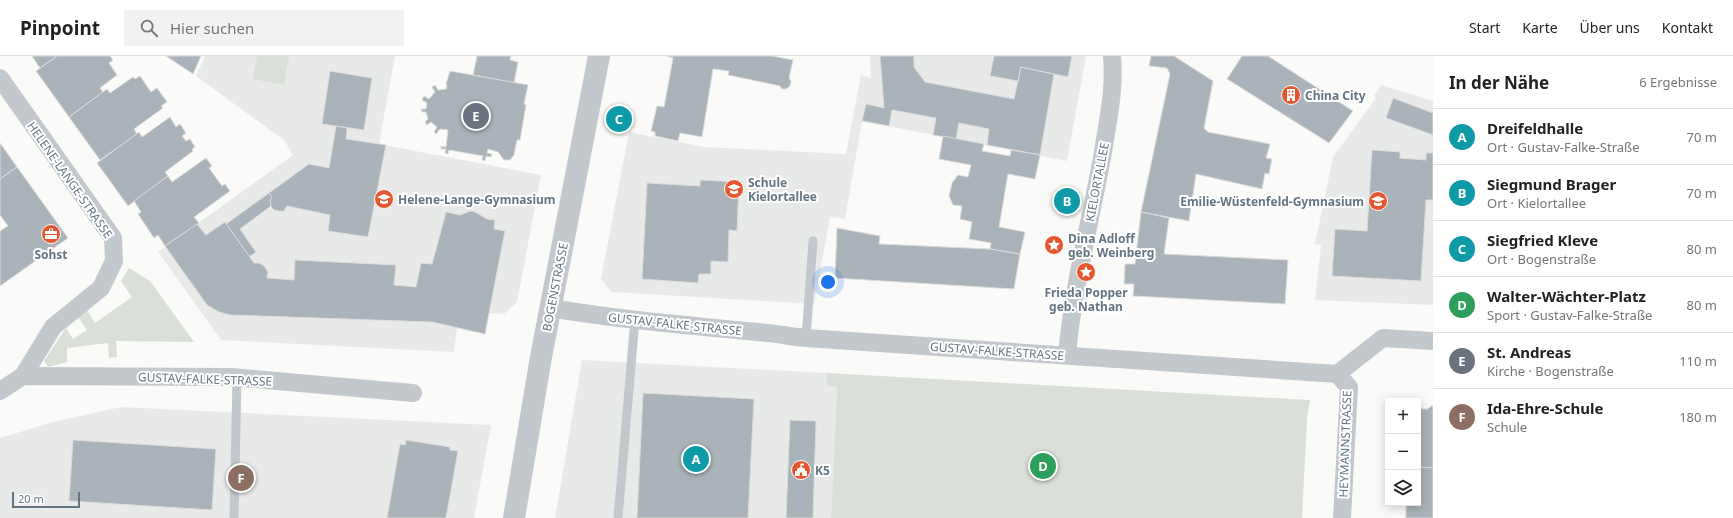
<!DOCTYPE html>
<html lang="de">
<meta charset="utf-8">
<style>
:root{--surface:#fff;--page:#f2f2f2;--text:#222;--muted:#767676;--line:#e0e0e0;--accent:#111827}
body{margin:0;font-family:"Noto Sans",sans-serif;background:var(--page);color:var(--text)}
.controls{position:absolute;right:12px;bottom:12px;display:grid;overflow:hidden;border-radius:0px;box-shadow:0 2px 10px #0003}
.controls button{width:36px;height:36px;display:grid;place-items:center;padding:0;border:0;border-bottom:1px solid var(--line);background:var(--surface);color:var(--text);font:20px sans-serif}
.scale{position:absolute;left:12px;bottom:10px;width:68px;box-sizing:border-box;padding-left:4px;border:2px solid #657683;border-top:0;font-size:11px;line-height:14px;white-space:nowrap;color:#657683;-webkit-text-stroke:3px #fff;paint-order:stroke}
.you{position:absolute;left:828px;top:226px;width:14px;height:14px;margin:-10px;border:3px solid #fff;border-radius:50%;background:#1a73e8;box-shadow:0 0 0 6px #1a73e833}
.badge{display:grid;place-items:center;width:26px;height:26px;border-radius:50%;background:var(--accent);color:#fff;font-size:13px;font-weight:700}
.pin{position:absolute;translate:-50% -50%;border:2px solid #fff;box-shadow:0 1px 4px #0006}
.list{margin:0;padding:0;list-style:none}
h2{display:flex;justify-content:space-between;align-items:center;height:52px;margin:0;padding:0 16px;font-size:17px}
h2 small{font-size:13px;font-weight:400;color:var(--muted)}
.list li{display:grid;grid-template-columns:26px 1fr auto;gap:12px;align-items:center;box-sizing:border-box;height:56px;padding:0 16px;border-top:1px solid var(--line)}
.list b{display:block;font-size:15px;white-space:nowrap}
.list p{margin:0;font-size:13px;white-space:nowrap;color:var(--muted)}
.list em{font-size:13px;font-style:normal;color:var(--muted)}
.icon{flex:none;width:22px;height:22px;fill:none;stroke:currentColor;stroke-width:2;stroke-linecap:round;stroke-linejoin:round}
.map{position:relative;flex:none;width:1433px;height:462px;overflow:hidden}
header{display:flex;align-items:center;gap:24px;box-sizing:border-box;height:56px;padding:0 20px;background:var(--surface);border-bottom:1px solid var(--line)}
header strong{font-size:19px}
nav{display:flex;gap:22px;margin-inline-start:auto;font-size:14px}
.search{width:280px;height:36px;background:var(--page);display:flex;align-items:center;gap:10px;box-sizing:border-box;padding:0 14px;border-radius:0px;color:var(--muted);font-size:15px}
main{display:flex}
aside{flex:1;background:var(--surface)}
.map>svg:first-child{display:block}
</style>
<header>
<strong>Pinpoint</strong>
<div class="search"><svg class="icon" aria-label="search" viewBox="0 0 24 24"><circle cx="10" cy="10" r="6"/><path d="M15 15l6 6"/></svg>Hier suchen</div>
<nav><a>Start</a><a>Karte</a><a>Über uns</a><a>Kontakt</a></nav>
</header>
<main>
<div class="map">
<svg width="1433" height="462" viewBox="0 0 1433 462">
<rect width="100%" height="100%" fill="#fafaf8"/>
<g fill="#e8e9e9">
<path d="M205,0H395L379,88L541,119L517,246L504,258L489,257L485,278L457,272L454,296L221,284L158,196L293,99L284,84L196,20Z"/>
<path d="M870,0H1086L1067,105L862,65L845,163L830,161L814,248L611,236L601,223L629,76L704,91L846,98L861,19L871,22Z"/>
<path d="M1381,29L1433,45V249L1315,244L1321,189L1315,188L1333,101L1376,42L1374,40Z"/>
<path d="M582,304L827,317V330L837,331V335L831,462H555Z"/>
<path d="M121,351L491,369L474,462H0V382L53,366Z"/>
</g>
<g fill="#dadfd7">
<path d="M257,0H289L284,29L253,23Z"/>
<path d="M129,212L150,225L194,286L116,285L117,301L109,302L108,287L67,292V306L48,311L44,305L66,272L73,283L87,274L78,261L87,254L95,267L132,241L121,225Z"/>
<path d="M827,317L1310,344L1307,361L1302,462H831L837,335V331L827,330Z"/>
</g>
<g fill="#aab3b9" stroke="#dcdcda">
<path d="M32,0H57L40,12Z"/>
<path d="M57,0H110L113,4L109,7L117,19L100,32L103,36L69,61L36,15Z"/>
<path d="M166,0H201L193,18Z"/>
<path d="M477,0H511L510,4L518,6L514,27L473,19Z"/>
<path d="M667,0H772L793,4L789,22L791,25L790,30L786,33H782L780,30L728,19L729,15L713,13L702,81L680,77L678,85L655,80V76L651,75L657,50L664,51L672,8L673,2Z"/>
<path d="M880,0H914V11L925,26L1014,43L1021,11L1054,18L1040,99L987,89L989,73L959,67L956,83L933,79L936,62L892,54L889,70L862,65L866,48L884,52Z"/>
<path d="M994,0H1072L1068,21L1021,11L1018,25L990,20Z"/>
<path d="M1151,0H1174L1213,25L1204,72L1208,76L1270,88L1266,102L1272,103L1269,118L1265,117L1262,133L1196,118L1189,165L1141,156L1170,18L1167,12L1149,10Z"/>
<path d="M1242,0H1268L1353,55L1329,87L1227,23Z"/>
<path d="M330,15L372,22L364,74L322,68Z"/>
<path d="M450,15L528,29L524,48L526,49L520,84H517L514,99L510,104H504L498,96L488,93L487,97L492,98L491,101L486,100L485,105L482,104L483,100L449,94L448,98L445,97L446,93H441V90L446,91L448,74L440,73L436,78L434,76L437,71L431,66L427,69L425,66L428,63L426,56H422L421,53H426L427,47L422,44L424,40L429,43L435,36L432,31L435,29L438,34L446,33L447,30L446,28Z"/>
<path d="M140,20L151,36L157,32L167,46L161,50L163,52L134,73L137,78L100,104L69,61L107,33L110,37L133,21L135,23Z"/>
<path d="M1393,42L1433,57V79L1386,62Z"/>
<path d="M170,61L176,71L180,68L186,77L182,80L186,85L190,83L195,91L192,93L193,95L165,116L168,120L128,150L97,107L139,76L142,81Z"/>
<path d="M336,70L347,72L346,83L386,89L368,181L328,175L330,159L287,150L284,155H279L274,154L270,149V144L272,141L269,137L309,108L329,112Z"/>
<path d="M943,80L984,88L982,95L1010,100L1011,94L1040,99L1035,123L1008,118L999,171L1025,176L1020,198L990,193L991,187L969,183L972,166L960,163L962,150L953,149L949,140L952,127L958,119L968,121L971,109L939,103Z"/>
<path d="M0,87L17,111L0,123Z"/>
<path d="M1372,94L1400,96V102L1426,104V97H1433V144H1426L1421,225L1332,220L1335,173L1367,175Z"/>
<path d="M206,102L212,110L209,112L222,130L225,128L230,135L194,161L199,167L165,190L158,179L154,182L138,158L141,156L134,145L168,120L172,126Z"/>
<path d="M17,111L68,182L0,230V175L8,170L0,159V123Z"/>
<path d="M700,124L739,126L737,175L729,174L728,206L711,205V218H699L698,227L642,223L647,127L700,130Z"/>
<path d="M269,137L272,141L270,144L271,150L240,173L256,196L249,201L226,168Z"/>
<path d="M471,155L477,157L487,163L495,164L494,173L505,175L485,278L432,266L230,259L219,256L207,249L165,190L197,168L206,179L225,166L254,207H259L264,210L268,216L267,222L294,224L295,204L396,209L394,229L416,231L421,207L432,208L446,156L460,159Z"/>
<path d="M1141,156L1169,162L1164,198L1288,204L1285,248L1133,240L1134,228H1124L1125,208H1135Z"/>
<path d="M837,172L880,180L879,188L990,193L1020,198L1014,233L835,222Z"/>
<path d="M643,337L754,343L748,462H637Z"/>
<path d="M1431,350H1433V412L1418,411V353H1428Z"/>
<path d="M790,364L816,365L813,462H786Z"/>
<path d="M73,384L216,393L212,454L69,445Z"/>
<path d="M406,384L450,391V394L458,395L446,462H387L400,388L405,389Z"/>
<path d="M1418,411L1433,412V462H1406V450L1404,447H1418Z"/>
</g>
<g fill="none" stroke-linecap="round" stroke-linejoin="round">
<g stroke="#c3c8cc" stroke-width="9">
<path d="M806,282L813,185"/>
<path d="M234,462L237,322"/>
<path d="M618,462L635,263"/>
</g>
<g stroke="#c3c8cc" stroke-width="18">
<path d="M0,22L113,182L114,205L101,232L53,271L23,320"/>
<path d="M550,252C622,264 694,270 767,277C780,278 793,281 806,282L1337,318L1383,282L1433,285"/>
<path d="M1067,299C1073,230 1091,164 1103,96C1108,63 1115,34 1112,0"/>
<path d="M1337,318L1349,331L1342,462"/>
<path d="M0,335L23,320L231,321L413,337"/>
</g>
<path stroke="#c3c8cc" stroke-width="22" d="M514,462L541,301L599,0"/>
</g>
<defs>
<symbol id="building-disc" viewBox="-11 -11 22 22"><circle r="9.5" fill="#e4572e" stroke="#fff"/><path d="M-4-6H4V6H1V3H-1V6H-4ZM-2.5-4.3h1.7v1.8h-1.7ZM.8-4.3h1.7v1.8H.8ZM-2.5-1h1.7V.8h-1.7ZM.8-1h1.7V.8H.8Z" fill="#fff"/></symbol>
<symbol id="school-disc" viewBox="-11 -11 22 22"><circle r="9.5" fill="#e4572e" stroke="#fff"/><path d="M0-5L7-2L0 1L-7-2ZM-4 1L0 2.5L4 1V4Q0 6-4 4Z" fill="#fff"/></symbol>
<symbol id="office-disc" viewBox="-11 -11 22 22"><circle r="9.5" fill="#e4572e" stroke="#fff"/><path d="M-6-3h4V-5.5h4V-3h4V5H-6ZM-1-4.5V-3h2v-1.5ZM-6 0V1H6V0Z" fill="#fff"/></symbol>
<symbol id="sight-disc" viewBox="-11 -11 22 22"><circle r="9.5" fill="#e4572e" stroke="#fff"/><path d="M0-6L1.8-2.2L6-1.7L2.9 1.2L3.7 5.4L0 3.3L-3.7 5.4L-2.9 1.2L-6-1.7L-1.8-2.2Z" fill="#fff"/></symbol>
<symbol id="civic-disc" viewBox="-11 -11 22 22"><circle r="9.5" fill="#e4572e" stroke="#fff"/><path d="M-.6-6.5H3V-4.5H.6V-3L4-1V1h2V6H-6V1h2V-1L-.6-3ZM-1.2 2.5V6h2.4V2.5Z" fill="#fff"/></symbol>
</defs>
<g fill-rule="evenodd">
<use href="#building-disc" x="1280" y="28" width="22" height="22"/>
<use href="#school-disc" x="723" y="122" width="22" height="22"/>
<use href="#school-disc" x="373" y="132" width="22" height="22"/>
<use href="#school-disc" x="1367" y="134" width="22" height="22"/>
<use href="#office-disc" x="40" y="167" width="22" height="22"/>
<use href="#sight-disc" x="1043" y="178" width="22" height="22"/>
<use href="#sight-disc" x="1075" y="205" width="22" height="22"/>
<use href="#civic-disc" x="790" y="403" width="22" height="22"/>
</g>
<g text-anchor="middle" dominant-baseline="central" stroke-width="4" stroke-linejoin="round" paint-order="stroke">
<g font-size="12" font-weight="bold" fill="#657683" stroke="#fff" text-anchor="start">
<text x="1305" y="39">China City</text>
<text x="748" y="126">Schule<tspan x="748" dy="14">Kielortallee</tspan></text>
<text x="398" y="143">Helene-Lange-Gymnasium</text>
<text x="1364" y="145" text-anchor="end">Emilie-Wüstenfeld-Gymnasium</text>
<text x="1068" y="182">Dina Adloff<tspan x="1068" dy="14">geb. Weinberg</tspan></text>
<text x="51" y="198" text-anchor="middle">Sohst</text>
<text x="1086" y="236" text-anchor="middle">Frieda Popper<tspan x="1086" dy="14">geb. Nathan</tspan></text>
<text x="815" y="414">K5</text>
</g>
<g font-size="12" fill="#657683" stroke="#fff">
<text transform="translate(70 124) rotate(55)">HELENE-LANGE-STRASSE</text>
<text transform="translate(1097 126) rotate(-79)">KIELORTALLEE</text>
<text transform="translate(555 231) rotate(-79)">BOGENSTRASSE</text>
<text transform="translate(675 268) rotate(6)">GUSTAV-FALKE-STRASSE</text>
<text transform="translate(997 295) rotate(4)">GUSTAV-FALKE-STRASSE</text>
<text transform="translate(205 323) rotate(2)">GUSTAV-FALKE-STRASSE</text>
<text transform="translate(1345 388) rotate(-88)">HEYMANNSTRASSE</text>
</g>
</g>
</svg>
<div class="controls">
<button>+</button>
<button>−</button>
<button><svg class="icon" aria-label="layers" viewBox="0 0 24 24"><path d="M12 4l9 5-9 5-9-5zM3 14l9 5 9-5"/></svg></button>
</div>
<div class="scale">20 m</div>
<div class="you"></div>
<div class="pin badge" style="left:696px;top:403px;background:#0f9aa8">A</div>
<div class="pin badge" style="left:1067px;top:145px;background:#0f9aa8">B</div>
<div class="pin badge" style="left:619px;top:63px;background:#0f9aa8">C</div>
<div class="pin badge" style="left:1043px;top:410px;background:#2e9e5b">D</div>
<div class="pin badge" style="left:476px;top:60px;background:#6b7280">E</div>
<div class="pin badge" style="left:241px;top:422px;background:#8d6e63">F</div>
</div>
<aside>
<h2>In der Nähe<small>6 Ergebnisse</small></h2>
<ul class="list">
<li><span class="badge" style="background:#0f9aa8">A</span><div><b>Dreifeldhalle</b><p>Ort · Gustav-Falke-Straße</p></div><em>70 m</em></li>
<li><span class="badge" style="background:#0f9aa8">B</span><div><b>Siegmund Brager</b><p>Ort · Kielortallee</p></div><em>70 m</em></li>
<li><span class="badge" style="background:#0f9aa8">C</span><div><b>Siegfried Kleve</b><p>Ort · Bogenstraße</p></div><em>80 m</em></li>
<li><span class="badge" style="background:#2e9e5b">D</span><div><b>Walter-Wächter-Platz</b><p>Sport · Gustav-Falke-Straße</p></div><em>80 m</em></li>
<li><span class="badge" style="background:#6b7280">E</span><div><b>St. Andreas</b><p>Kirche · Bogenstraße</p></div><em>110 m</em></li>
<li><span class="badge" style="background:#8d6e63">F</span><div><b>Ida-Ehre-Schule</b><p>Schule</p></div><em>180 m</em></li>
</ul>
</aside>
</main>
